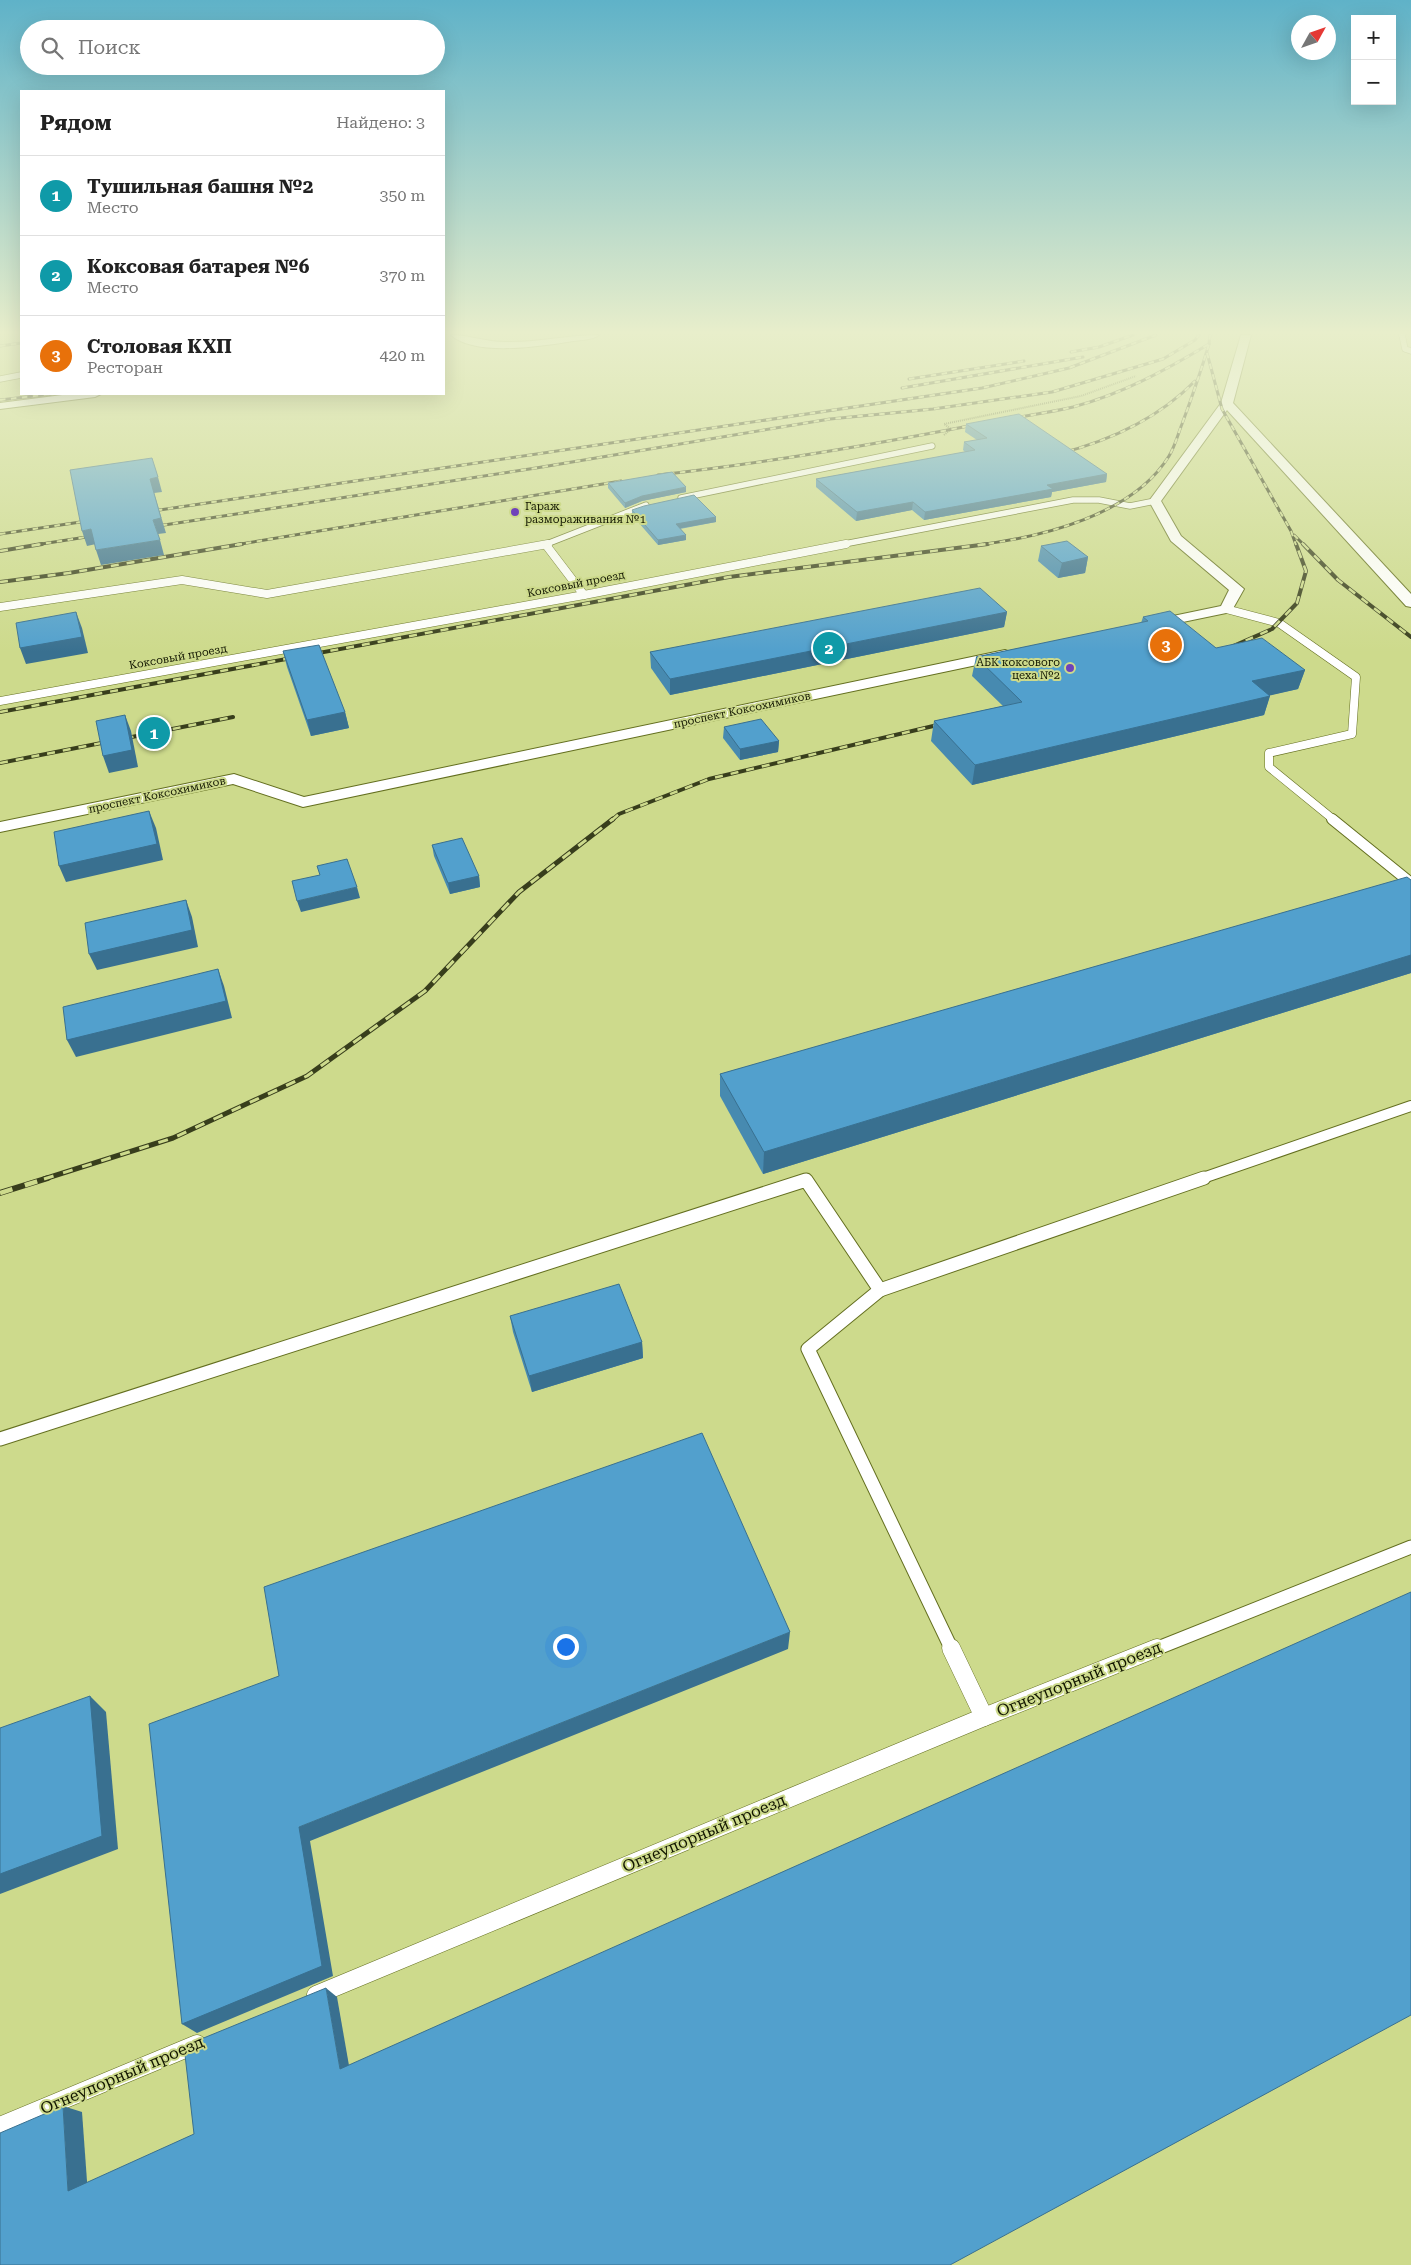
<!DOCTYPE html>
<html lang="ru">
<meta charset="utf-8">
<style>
:root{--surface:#fff;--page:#f6f6f6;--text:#222;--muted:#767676;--line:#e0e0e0;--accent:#6f42ba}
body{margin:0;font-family:"Roboto Serif",serif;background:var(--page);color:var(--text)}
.controls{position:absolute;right:15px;top:15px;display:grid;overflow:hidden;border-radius:0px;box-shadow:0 5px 20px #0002}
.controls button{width:45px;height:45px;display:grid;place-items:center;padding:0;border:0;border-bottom:1px solid var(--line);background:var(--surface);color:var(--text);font:25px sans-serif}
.compass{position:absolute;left:1291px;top:15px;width:45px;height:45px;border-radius:50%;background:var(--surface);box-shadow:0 5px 20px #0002;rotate:50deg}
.you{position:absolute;left:565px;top:1646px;width:18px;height:18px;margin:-12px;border:4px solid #fff;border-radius:50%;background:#1a73e8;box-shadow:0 0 0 8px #1a73e833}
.badge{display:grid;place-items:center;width:32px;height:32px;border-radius:50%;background:var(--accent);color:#fff;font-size:16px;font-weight:700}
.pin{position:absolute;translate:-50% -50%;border:2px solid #fff;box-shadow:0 1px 5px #0006}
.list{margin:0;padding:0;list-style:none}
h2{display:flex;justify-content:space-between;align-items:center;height:65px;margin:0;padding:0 20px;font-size:21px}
h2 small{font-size:16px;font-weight:400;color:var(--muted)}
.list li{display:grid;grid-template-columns:32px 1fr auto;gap:15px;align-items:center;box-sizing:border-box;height:80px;padding:0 20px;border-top:1px solid var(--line)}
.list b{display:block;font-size:19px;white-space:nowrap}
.list p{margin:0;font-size:16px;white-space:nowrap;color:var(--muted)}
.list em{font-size:16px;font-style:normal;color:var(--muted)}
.icon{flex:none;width:28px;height:28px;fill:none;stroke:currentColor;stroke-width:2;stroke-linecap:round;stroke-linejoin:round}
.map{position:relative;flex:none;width:1411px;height:2265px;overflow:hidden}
.search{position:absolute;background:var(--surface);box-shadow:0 5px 20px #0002;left:20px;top:20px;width:425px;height:55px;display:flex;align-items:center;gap:12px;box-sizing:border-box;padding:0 18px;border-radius:28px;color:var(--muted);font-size:19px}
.panel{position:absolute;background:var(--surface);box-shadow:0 5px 20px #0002;left:20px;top:90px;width:425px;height:305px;border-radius:0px}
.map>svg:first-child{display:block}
</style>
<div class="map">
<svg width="1411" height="2265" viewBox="0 0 1411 2265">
<rect width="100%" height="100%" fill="#cdda8c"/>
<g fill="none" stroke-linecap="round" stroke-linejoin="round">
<defs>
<g id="service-far4">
<path d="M1402,335L1405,349L1411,351"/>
<path d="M0,379L21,375"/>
<path d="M681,498L932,446"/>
<path d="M544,545L646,505"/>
<path d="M839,545L1073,500H1099L1130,506L1155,501"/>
</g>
<g id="service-far3">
<path d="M546,545L584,595"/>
<path d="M0,607L182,580L267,594L548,544"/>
<path d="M1226,609L1279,623L1356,677L1352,734L1269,753V767L1334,820"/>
<path d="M0,701L584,595L846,544"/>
</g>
<g id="service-far2">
<path d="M1332,819L1411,883"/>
<path d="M1200,1179L1411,1106"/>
</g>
<g id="service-far1">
<path d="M0,1439L806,1180L880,1290"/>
<path d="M952,1650L808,1349L880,1290L1204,1178"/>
<path d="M1153,1650L1411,1547"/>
</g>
<g id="service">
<path d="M951,1648L984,1717"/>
<path d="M316,1995L984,1717L1157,1648"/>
<path d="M0,2126L197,2044"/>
</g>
<g id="minor">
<path d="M451,335C469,335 486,342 505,342C537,343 567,335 599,335C593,340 581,340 573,341C543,346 475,357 451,335Z"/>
<path d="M1241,335H1251L1233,403L1411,594V607L1406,606L1227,410L1161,501L1181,536L1244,589L1231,612L1149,629L1142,625L1149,621L1221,606L1229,590L1171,541L1149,501L1221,403Z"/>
<path d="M70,394H101L95,397L0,409V403Z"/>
<path d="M1005,650L1010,652L1013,655L1010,658L303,807L233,784L0,832V822L234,774L304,797Z"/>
</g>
</defs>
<use href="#service-far4" stroke="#646f20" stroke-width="7"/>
<use href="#service-far3" stroke="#646f20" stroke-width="9"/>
<use href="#service-far2" stroke="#646f20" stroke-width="12"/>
<use href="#service-far1" stroke="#646f20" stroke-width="15"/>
<use href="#service" stroke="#646f20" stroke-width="19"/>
<use href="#minor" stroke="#646f20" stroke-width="2"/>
<path stroke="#727a48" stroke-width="2" stroke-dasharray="1 1" stroke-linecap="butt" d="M944,435L951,429L944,424L1081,396L1136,376"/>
<use href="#service-far4" stroke="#fff" stroke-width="5.5"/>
<use href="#service-far3" stroke="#fff" stroke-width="8"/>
<use href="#service-far2" stroke="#fff" stroke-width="10"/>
<use href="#service-far1" stroke="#fff" stroke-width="13"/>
<use href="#service" stroke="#fff" stroke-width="18"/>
<use href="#minor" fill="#fff" fill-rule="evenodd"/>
<defs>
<g id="rail-far3">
<path d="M0,346L21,343"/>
<path d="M1071,352L1099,347L1133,335"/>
<path d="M1207,353L1222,409L1291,531L1296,545"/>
<path d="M909,379L1024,361"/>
<path d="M902,388L1083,357"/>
<path d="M0,400L51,394"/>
<path d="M1009,419C1030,415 1052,412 1073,407C1122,394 1166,370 1209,344L1210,335"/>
<path d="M1058,454C1109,441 1158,419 1195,381"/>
<path d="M658,475C766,463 872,445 979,424"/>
<path d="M146,512L982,388L1069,368L1156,335"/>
<path d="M151,527L536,468L830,419L933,409L1052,392L1163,359L1195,340L1199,335"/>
<path d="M0,534L94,520"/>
<path d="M1294,535L1304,545"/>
<path d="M35,545L99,535"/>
<path d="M235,545L621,481"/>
<path d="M978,545C1042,537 1133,515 1169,456C1175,446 1178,434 1182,424C1192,397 1201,371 1209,344"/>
</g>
<g id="rail-far2">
<path d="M1303,544L1338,580L1411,637"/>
<path d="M0,551L42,544"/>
<path d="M0,582L69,573L242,544"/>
<path d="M1231,647L1272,629L1297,603L1306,571L1296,544"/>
<path d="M0,712L729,577L988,544"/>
<path d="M0,763L233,717"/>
<path d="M612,820L619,814L709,779L946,723"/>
</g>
<path id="rail-far1" d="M44,1179L173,1138L307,1076L425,991L519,892L613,819"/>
<path id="rail" d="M0,1193L48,1178"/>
</defs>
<use href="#rail-far3" stroke="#383e1c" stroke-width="3"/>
<use href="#rail-far2" stroke="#383e1c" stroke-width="4"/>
<use href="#rail-far1" stroke="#383e1c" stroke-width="5"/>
<use href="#rail" stroke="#383e1c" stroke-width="6"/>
<use href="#rail-far3" stroke="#cdda8c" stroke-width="2" stroke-dasharray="5.5" stroke-linecap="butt"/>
<use href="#rail-far2" stroke="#cdda8c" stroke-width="2.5" stroke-dasharray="8" stroke-linecap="butt"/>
<use href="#rail-far1" stroke="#cdda8c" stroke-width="3" stroke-dasharray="10" stroke-linecap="butt"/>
<use href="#rail" stroke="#cdda8c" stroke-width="4.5" stroke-dasharray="13" stroke-linecap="butt"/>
</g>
<g fill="#478ab0">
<path d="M966,424L1107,474L1106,482L1052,492L1051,497L924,520L912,510L856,521L816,487V479L965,452L963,450L964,442L977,440L965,432Z"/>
<path d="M608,483L686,492L642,501L625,508L608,488Z"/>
<path d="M632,510L716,517V522L680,529L686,540L658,545L632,515Z"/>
<path d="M1041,546L1088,557L1085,573L1058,578L1038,561Z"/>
<path d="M1007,612L1004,627L670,695L651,668L650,652Z"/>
<path d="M1143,617L1216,648L1305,670L1298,689L1270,695L1264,715L972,785L931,741L934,721L1003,706L972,676L976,657L1141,623Z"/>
<path d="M283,651L345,712L349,728L311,736L287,667Z"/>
<path d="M724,727L779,741L778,752L740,760L723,738Z"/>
<path d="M432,845L479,876L480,887L450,894L434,856Z"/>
<path d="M1411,880V973L763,1174L720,1096V1074Z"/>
<path d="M510,1316L642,1342L643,1358L532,1392L513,1332Z"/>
</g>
<g fill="#397090">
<path d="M1107,474L1106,482L1052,492L1051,497L924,520L925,512L1047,485Z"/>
<path d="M158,477L162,492L154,493L166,533L158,534L153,520L150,479Z"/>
<path d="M686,487V492L642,501L625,508V503L642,496Z"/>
<path d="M913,502L912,510L856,521L857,512Z"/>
<path d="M716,517V522L676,529V524Z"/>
<path d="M91,529L96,544L87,546L82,531Z"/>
<path d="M686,535V540L658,545V540Z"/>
<path d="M160,540L164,555L101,565L96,550Z"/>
<path d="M1088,557L1085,573L1058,578L1062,563Z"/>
<path d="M76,612L82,628L88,653L26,664L20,648Z"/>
<path d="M1007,612L1004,627L670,695V679Z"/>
<path d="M1305,670L1298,689L1246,701L1252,681Z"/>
<path d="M1270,696L1264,715L972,785L975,765Z"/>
<path d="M345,712L349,728L311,736L307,720Z"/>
<path d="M125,715L131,731L138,767L109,773L103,756Z"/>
<path d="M779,741L778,752L740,760V749Z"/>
<path d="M149,811L156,828L163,860L66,882L59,866Z"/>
<path d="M479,876L480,887L450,894L448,883Z"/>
<path d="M357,887L360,898L301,912L297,901Z"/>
<path d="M186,900L192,917L198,947L97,970L89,954Z"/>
<path d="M1411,955V973L763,1174L764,1152Z"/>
<path d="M218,969L224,986L232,1018L76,1057L67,1040Z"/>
<path d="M642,1342L643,1358L532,1392L529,1376Z"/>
<path d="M790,1632L788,1649L310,1841L333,1976L197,2033L182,2024L299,1827Z"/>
<path d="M90,1696L106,1712L118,1849L0,1894V1874Z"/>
<path d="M326,1988L337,1997L351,2077L340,2069Z"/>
<path d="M63,2106L82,2112L88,2195L68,2191Z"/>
</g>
<g fill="#52a0cd" stroke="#397090">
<path d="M1019,414L1107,474L1047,485L1053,489L925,512L913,502L857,512L816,479L975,450L964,442L987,438L966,424Z"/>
<path d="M152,458L158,477L150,479L161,518L153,520L160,540L96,550L91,529L82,531L70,470Z"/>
<path d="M672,472L686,487L642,496L625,503L608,483Z"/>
<path d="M694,495L716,517L676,524L686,535L658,540L632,510L644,506Z"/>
<path d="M1067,541L1088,557L1062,563L1041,546Z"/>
<path d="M980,588L1007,612L670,679L650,652Z"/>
<path d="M1170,611L1216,648L1262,638L1305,670L1252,681L1270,696L975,765L934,721L1022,702L976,657L1148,621L1143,617Z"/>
<path d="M76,612L82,637L20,648L16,623Z"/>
<path d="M319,645L345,712L307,720L283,651Z"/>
<path d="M125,715L132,750L103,756L96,721Z"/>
<path d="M761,719L779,741L740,749L724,727Z"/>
<path d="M149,811L157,844L59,866L54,832Z"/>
<path d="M462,838L479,876L448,883L432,845Z"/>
<path d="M347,859L357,887L297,901L292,881L320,875L317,866Z"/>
<path d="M1407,877L1411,880V955L764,1152L720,1074Z"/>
<path d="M186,900L192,930L89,954L85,923Z"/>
<path d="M218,969L226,1001L67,1040L63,1007Z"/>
<path d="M619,1284L642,1342L529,1376L510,1316Z"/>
<path d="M702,1433L790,1632L299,1827L322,1966L182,2024L149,1724L279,1676L264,1587Z"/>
<path d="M1411,1592V2015L950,2265H0V2133L63,2106L68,2191L194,2134L184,2046L326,1988L340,2069Z"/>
<path d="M90,1696L102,1836L0,1874V1728Z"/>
</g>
<linearGradient id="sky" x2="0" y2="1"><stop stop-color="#5fb2c8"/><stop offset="0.51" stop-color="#e8eecb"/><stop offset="1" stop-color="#e8eecb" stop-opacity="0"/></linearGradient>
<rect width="1411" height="652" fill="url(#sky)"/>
<g fill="#6f42ba" stroke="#cdda8c" stroke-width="2">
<circle cx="515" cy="512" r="5"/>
<circle cx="1070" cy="668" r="5"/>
</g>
<g text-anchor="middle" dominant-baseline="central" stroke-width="4" stroke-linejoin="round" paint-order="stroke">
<g font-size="11" fill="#121600" stroke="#cdda8c" text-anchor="start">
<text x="525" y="506">Гараж<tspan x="525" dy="13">размораживания №1</tspan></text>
<text x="1060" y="662" text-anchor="end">АБК коксового<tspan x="1060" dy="13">цеха №2</tspan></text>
</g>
<g font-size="11" fill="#121600" stroke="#cdda8c">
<text transform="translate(576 584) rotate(-11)">Коксовый проезд</text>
<text transform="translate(178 657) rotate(-10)">Коксовый проезд</text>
<text transform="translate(742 710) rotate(-12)">проспект Коксохимиков</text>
<text transform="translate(157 795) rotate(-12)">проспект Коксохимиков</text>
</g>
<g font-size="16" fill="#121600" stroke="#cdda8c">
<text transform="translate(1079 1679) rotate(-22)">Огнеупорный проезд</text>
<text transform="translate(704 1833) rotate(-23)">Огнеупорный проезд</text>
<text transform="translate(122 2075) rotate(-23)">Огнеупорный проезд</text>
</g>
</g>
</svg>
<div class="controls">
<button>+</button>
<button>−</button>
</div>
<svg class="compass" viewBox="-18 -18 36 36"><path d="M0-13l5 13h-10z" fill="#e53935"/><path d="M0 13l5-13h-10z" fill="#767676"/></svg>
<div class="you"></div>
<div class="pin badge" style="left:154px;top:733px;background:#0f9aa8">1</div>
<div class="pin badge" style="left:829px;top:648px;background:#0f9aa8">2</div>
<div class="pin badge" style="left:1166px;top:645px;background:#e8710a">3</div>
<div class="search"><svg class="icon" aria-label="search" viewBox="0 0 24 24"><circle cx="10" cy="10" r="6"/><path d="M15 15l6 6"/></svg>Поиск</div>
<section class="panel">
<h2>Рядом<small>Найдено: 3</small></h2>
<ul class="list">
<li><span class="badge" style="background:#0f9aa8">1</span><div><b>Тушильная башня №2</b><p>Место</p></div><em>350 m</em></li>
<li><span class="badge" style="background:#0f9aa8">2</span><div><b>Коксовая батарея №6</b><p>Место</p></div><em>370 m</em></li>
<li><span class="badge" style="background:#e8710a">3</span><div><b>Столовая КХП</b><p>Ресторан</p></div><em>420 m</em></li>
</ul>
</section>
</div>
